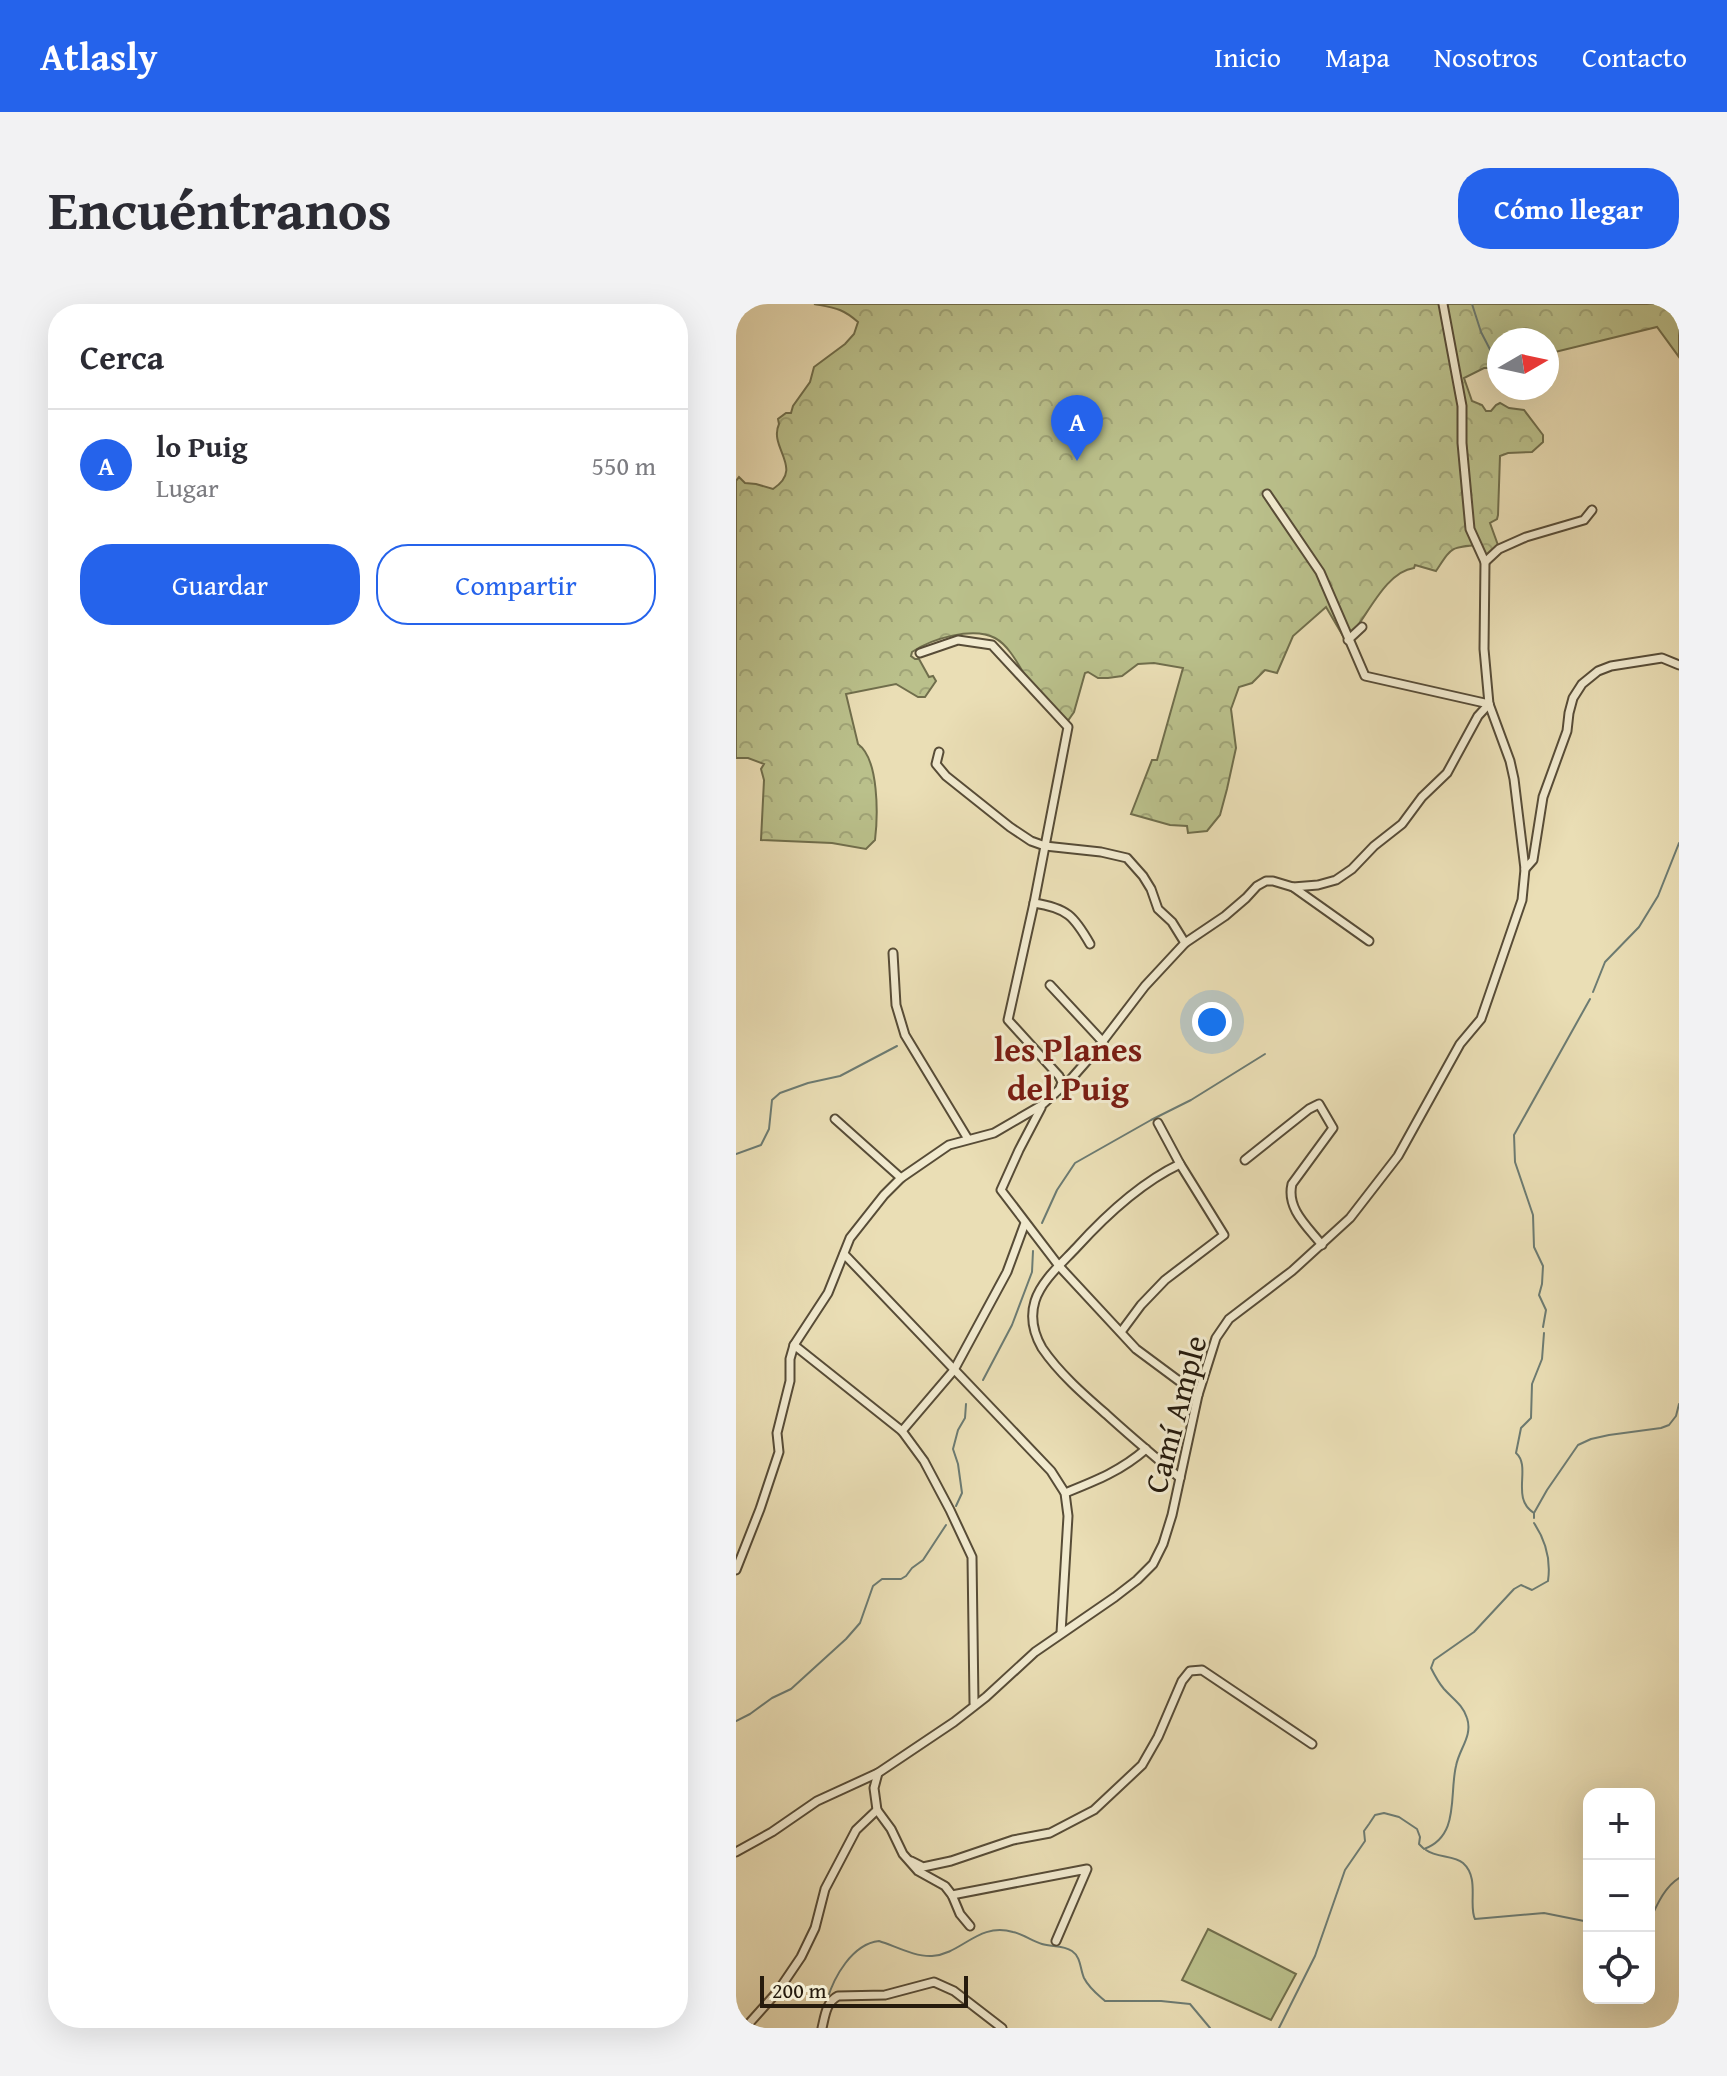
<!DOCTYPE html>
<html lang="es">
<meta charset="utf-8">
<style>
:root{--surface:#fff;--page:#f2f2f3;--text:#2b2b33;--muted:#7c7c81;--line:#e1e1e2;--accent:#2563eb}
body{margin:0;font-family:"Gentium Book Plus",serif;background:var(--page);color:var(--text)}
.controls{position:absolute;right:24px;bottom:24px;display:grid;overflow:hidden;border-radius:16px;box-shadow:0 8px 32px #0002}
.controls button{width:72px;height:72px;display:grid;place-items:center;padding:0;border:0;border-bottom:2px solid var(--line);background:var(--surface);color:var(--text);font:40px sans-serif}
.compass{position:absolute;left:751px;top:24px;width:72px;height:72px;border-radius:50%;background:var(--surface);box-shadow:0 8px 32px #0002;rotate:81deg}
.scale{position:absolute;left:24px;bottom:20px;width:208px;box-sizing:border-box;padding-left:8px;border:4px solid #261b0d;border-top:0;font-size:22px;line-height:28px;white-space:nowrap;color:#261b0d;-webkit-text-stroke:6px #f1eacf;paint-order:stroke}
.you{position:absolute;left:476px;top:718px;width:28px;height:28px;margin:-20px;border:6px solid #fff;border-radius:50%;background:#1a73e8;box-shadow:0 0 0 12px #1a73e833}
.badge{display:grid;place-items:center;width:52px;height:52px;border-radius:50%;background:var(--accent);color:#fff;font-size:26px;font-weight:700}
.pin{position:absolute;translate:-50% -66px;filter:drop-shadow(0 2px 4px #0008)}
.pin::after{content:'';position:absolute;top:42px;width:28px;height:24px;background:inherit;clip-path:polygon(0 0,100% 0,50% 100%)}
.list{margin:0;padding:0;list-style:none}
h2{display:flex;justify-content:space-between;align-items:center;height:104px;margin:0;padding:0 32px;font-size:34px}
h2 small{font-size:26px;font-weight:400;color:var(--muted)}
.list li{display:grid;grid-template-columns:52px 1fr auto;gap:24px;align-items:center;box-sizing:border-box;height:112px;padding:0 32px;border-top:2px solid var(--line)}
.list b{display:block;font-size:30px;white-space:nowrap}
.list p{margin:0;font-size:26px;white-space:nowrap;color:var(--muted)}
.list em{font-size:26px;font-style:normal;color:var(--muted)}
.actions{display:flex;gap:16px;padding:24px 32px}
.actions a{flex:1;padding:18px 0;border:2px solid var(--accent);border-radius:32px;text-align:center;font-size:28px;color:var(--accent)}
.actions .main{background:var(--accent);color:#fff}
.icon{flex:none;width:44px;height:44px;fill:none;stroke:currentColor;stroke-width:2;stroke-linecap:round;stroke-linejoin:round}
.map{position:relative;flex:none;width:943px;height:1724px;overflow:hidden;border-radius:32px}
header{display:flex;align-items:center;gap:48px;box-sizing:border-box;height:112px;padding:0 40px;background:var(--accent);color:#fff}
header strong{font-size:38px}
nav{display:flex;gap:44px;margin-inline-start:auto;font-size:28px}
.intro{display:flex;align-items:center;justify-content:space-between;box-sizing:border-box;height:192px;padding:0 48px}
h1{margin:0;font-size:56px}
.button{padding:20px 36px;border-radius:32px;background:var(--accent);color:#fff;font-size:28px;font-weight:700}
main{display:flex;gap:48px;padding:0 48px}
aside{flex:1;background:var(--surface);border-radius:32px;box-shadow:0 8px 32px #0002}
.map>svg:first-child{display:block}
</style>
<header>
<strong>Atlasly</strong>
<nav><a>Inicio</a><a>Mapa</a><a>Nosotros</a><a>Contacto</a></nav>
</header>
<div class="intro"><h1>Encuéntranos</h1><a class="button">Cómo llegar</a></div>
<main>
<aside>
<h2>Cerca<small></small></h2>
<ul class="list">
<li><span class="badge">A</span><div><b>lo Puig</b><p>Lugar</p></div><em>550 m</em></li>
</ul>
<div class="actions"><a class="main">Guardar</a><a>Compartir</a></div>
</aside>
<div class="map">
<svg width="943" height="1724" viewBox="0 0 943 1724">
<defs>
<pattern id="forest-crowns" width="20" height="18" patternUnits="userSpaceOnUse" patternTransform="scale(2)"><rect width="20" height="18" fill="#bac08b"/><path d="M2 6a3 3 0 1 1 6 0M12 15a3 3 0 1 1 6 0" fill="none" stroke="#a0a477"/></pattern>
</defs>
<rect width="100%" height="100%" fill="#eadeb5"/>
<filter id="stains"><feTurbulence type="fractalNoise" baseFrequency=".0025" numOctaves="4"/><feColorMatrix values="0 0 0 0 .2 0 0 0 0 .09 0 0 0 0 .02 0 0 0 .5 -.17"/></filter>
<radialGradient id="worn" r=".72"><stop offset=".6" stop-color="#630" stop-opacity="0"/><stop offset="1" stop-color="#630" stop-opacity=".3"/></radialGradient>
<path fill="#bac08b" stroke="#706e4c" stroke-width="2" d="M472,1625L560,1670L535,1716L446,1676Z"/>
<path fill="url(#forest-crowns)" stroke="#706e4c" stroke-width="2" d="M78,0H943V53L921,23L811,50V36H763V64H748L728,74L736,97L746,101L750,107H755L760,101L764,99L773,104L788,106L807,131V138L796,148L772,149L764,152L762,211L761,215L754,219L763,244L753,252L746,248L743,241C714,243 716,243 700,267L679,261L678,264C648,268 630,316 610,337L590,303L557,332L541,369L529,366L516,379L503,383L495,405L500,444L491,485L484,511L471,527L452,529L451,522L434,521L395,510L416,456H421L447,364L418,359L402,360L386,372L372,374H362L352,368L349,369L338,408L331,418C323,402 304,393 293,378C284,364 274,342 259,334C237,322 195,335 176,348L175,352L179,355H183L193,373L197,372L200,377L189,393H182L160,380L110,390L122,440C143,455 142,511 139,536L130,545L96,539L25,536L28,476L25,465L28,460L12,454H0V177L3,173L9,179L20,180L37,185C69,164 32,144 43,120L42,115L50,109H55L57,102L74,78L78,63L109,40L118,30L122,18C106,4 99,4 78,0Z"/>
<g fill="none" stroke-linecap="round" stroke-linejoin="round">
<g stroke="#6c7b72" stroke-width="2">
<path d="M736,0L745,28L761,59"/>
<path d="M857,688L869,658L903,623L922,592L943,539"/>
<path d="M0,850L25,841L33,825L36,796L44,789L72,779L104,772L161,742"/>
<path d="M306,919L321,886L339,859L415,816L455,796L529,750"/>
<path d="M807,1023L810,1006L803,991L806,980L807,962L798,943L797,911L779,858L778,831L854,695"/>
<path d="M247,1076L276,1021L296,968L297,947"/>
<path d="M220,1202L226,1189L222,1160L217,1145L222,1126L229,1114L230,1100"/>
<path d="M798,1209C774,1194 796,1163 780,1149L785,1124L795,1114L796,1080L806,1055L808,1029"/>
<path d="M798,1214V1209L811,1186L842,1141L855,1135L873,1131L925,1124L933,1121L940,1112L943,1100"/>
<path d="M0,1417L14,1410L36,1394L55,1385L110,1335L124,1319L137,1282L146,1275H165L170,1272L176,1264L187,1256L210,1221"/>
<path d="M688,1545C724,1532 713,1491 720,1462C723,1445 737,1432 731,1414C727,1401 717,1395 708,1385C702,1378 699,1372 695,1364L698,1356L738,1328L778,1285L785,1281L796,1286L812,1277C815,1256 810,1237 798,1219"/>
<path d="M690,1546C701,1554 718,1551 727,1559C744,1574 732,1601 739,1615L808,1609L853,1618"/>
<path d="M913,1618C920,1603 928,1583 943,1574"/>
<path d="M91,1696C98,1673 116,1640 143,1637C159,1642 179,1653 196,1652C226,1650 242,1618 277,1628C287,1630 296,1637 306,1640C315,1643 327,1641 336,1647C345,1653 344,1665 348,1674C353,1684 361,1690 369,1697H425L454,1700L474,1724"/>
<path d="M543,1724L579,1652L609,1566L629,1537L628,1527L633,1520L639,1511L648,1509L663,1513L681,1525L684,1533L683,1540L687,1544"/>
</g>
<defs>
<g id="street">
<path d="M531,190L584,268L629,372L753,400"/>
<path d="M749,258L763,245L790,233L848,216L856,206"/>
<path d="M612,336L626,323"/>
<path d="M184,349L222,336L256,341L332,423L298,599L272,716L323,772L326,778L324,784"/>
<path d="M203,448L200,460L210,472L274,523L295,537L309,542L365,548L391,554L407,572L415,585L422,605L436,618L449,639"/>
<path d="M789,565L797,556L807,493L831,427L833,409L837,394L846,380L862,367L875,362L926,354L943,361"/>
<path d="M557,583L633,637"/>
<path d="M298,599C331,604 338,612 354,640"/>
<path d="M157,649L160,701L169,731L232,835"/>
<path d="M314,681L367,738"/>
<path d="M305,804L283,846L265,886L323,962L400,1045L462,1091"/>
<path d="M99,815L165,874"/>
<path d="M509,856L573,805L583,800L597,824L556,880C550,905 572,923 586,941"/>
<path d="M444,860C404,879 369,912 340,944C326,959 305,977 299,997C294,1013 298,1030 306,1044C323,1069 347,1090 370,1110C394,1132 419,1153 444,1174"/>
<path d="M108,950L315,1167L329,1189L332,1212L325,1329"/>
<path d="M385,1028L405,1001L429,976L488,931L444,860L422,819"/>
<path d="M58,1041L166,1127L188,1157L214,1206L236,1253L238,1399"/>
<path d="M166,1127L218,1066L271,968L289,919"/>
<path d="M329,1189C359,1177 385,1167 410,1145"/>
<path d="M0,1266L24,1205L43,1148L41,1129L54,1077V1055L58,1041L92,989L114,934L148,891L165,874L213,841L258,829L306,801L335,775L357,750L409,682L449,639L489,612L510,594L521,582L530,577H537L557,583L582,581L600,576L616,565L638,542L666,520L686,493L711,469L742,412L753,400"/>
<path d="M0,1548L36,1528L81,1497L142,1469"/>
<path d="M175,1557L187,1563L215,1557L277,1536L314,1529L358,1506L406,1461L422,1433L446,1377L454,1367L466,1366L576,1440"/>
<path d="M216,1591L351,1565L320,1637"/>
<path d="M234,1622L224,1610L216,1591L209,1582L182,1567L167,1550L155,1525L141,1506L138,1484L142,1469L218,1418L250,1393L299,1348L379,1293L401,1276L417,1260L427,1240L436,1211L462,1091L480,1034L493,1015L556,967L614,914L662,852L724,740L745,715L786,596L789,565L778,475L774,457L753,400L748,345L749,258L734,225L726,139V102L707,0"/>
<path d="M9,1724L42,1687L65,1653L79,1624L89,1585L120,1526L141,1506"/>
<path d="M86,1724C89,1712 90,1698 102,1692L149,1691L198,1678L218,1687L266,1724"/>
</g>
</defs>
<use href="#street" stroke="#574c37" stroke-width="11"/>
<use href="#street" stroke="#f1eacf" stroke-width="7"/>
</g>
<g text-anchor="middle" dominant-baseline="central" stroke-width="6" stroke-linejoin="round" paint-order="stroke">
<g font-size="32" fill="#261b0d" stroke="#f1eacf">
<text transform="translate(439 1110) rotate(-75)">Camí Ample</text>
</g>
<g font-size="34" font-weight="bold" fill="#7a1f14" stroke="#f1eacf">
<text x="332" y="744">les Planes<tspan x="332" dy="39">del Puig</tspan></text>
</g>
</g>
<rect width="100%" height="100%" filter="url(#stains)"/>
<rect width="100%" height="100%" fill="url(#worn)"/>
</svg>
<div class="controls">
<button>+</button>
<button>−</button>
<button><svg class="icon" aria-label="locate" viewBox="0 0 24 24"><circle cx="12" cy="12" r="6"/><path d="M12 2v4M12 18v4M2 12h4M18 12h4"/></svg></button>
</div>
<svg class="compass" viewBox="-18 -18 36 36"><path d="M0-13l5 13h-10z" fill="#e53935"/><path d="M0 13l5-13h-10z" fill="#7c7c81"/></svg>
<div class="scale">200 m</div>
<div class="you"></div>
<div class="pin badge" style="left:341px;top:157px">A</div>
</div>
</main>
